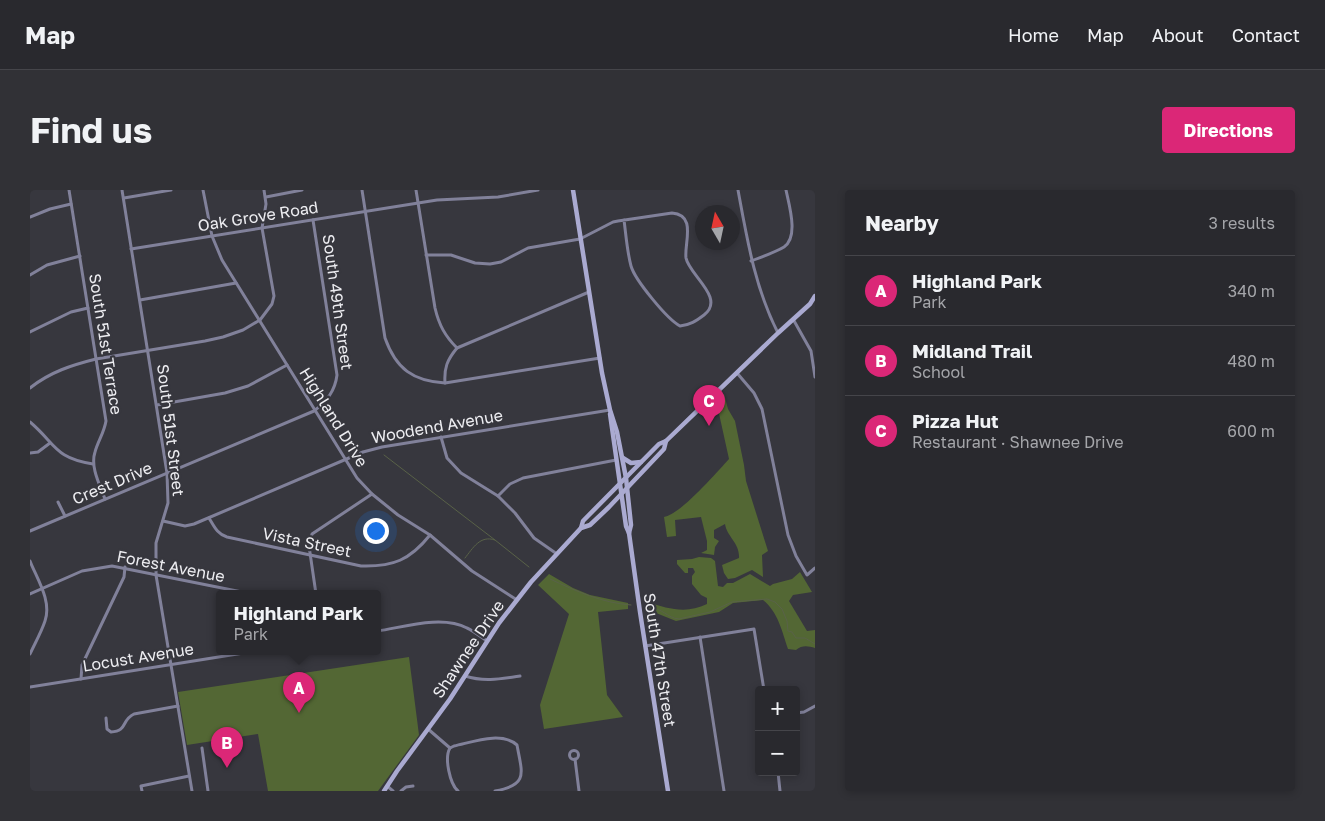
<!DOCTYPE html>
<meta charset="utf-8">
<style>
:root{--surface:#29292e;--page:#313136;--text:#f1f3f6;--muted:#a5a6aa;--line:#45454a;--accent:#db2777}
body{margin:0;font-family:"Golos Text",sans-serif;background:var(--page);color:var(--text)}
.controls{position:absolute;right:15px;bottom:15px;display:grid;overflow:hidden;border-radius:5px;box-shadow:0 2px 8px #0003}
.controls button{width:45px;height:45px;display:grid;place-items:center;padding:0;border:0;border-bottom:1px solid var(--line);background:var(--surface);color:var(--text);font:25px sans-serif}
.compass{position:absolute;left:665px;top:15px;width:45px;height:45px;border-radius:50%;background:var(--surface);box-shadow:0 2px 8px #0003;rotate:351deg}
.you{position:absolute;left:345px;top:340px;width:18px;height:18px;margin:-12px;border:4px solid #fff;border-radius:50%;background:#1a73e8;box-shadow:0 0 0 8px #1a73e833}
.badge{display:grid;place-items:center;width:32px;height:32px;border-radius:50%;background:var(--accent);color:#fff;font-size:16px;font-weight:700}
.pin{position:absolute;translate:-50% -41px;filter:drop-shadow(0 1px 2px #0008)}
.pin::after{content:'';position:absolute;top:26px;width:18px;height:15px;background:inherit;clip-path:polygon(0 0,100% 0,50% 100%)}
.popup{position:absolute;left:186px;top:400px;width:165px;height:65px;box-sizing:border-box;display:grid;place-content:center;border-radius:5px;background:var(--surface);filter:drop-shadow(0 1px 4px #0005);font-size:16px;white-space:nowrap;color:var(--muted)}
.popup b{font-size:19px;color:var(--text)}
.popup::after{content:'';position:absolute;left:50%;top:100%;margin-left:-10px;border:10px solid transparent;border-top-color:var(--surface)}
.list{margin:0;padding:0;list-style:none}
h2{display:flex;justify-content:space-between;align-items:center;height:65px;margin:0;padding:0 20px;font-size:21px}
h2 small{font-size:16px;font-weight:400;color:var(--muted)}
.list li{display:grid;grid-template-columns:32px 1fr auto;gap:15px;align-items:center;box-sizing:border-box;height:70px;padding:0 20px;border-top:1px solid var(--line)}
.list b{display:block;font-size:19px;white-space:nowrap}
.list p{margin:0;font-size:16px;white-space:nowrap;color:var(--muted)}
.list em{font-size:16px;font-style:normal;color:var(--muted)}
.map{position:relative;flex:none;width:785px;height:601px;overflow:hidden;border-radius:5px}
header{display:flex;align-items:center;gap:30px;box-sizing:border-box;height:70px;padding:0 25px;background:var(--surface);border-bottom:1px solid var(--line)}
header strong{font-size:24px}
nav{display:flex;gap:28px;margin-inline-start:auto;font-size:18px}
.intro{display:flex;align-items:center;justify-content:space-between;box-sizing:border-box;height:120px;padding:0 30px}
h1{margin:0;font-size:35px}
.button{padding:12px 22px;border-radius:5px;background:var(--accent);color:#fff;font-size:18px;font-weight:700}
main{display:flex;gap:30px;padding:0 30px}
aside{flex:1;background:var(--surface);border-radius:5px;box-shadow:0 2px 8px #0003}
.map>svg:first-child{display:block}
</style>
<header>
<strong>Map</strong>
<nav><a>Home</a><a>Map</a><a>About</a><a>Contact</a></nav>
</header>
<div class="intro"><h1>Find us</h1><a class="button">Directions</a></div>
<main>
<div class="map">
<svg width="785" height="601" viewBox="0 0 785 601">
<rect width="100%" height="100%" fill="#37373e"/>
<g fill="#536734">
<path d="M694,204L698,219L705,231L714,275L716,291L738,361L732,365L733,387L722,380L705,388L698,389L694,383L692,375L709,368C710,353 697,347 695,334L684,340V348L689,351L685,357L684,365L671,363L677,360V351L671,327L645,330L646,346L637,347L634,327C651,324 686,283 699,269L688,219L684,213Z"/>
<path d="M669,367L681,368L685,371L688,396L693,397L697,393H703L720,384L740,396L743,394L762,389L770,382L782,402L763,405L759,411L777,441L785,440V458C778,456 772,455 766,460L758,459C752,441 748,422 733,410L703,413L689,422L646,431L616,419L618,412C638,419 657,424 677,414V408L671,405L662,394V386L665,382L663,378H658V383H655L647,374V370L662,369Z"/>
<path d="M519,384L543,398L560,405L598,413V419L568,422L577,505L593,527L514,539L510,515L539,424L508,395Z"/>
<path d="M379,467L389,545L348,601H238L228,544L157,555L148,502Z"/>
</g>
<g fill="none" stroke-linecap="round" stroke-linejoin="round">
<g stroke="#596248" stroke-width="1">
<path d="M354,265L465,350"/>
<path d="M435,368C443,358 450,345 465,350L499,377"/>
<path d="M520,389C546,401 572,413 601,415"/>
<path d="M618,417C633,418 637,428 649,429L680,422L702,412L737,409L745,412L752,419L757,431L758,441L762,442L766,448H775L785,454"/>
</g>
<g stroke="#81819a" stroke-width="3">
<path d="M39,0L76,231C74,243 68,251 65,262C60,277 70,295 75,309"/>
<path d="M92,0L137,283L138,313L126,353V385L162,601"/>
<path d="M173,0L182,46L192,70L327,288L342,304L368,325L400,345L442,381L487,410"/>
<path d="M332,0L355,148C366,179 383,191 415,193L570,168"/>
<path d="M386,0L405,118C409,135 415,146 427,158"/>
<path d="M708,0C717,49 725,98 748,143"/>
<path d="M236,7L272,0"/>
<path d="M94,8L141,0"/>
<path d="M0,27L20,19L41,14"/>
<path d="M101,59L407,10L468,7L508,0"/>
<path d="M396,65H421L445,73L460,74L471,72L498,58L550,49L583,32L588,31L642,23C667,25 654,53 656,68C659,85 696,108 674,125C666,131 660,135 650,136C637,129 605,90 601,76C597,61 596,45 594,30"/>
<path d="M721,71C731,67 744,63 754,57C769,47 759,15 756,0"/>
<path d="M0,85L17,75L50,66"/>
<path d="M110,110L206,93"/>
<path d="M763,129L781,161L785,187"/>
<path d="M0,142L41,122L58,118"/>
<path d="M707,183L724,203L732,219L758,345L766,366L777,385L785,378"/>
<path d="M415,193C414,178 417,170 427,158L559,102"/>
<path d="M0,198C20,182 42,175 66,169L175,151L193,147L213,140L230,130L242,114L244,106L232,38L236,14L234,0"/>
<path d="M127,215L195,203L218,196L257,175"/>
<path d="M0,232C26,254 24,268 63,274"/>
<path d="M411,247L417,268L431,283L468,306L485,323L504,348L527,364"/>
<path d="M0,263L8,262L20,253"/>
<path d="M468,306L480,294L493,288L586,270"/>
<path d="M28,312L35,326"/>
<path d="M179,328C184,336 187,344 197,347L331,376C363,377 380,370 400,345"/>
<path d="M133,331L155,336L164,334L333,262L352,257L580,220"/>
<path d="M0,341L284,221C297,211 305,201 307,185L283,30"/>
<path d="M0,371C7,389 22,411 15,431C11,443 5,453 0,464"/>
<path d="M0,404L52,381L82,376L222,404"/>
<path d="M286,404L279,356L282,344L342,304"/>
<path d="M348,441C374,437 412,425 437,438C444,441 451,447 457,451"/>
<path d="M670,447L694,601"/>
<path d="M615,456L724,439L734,500"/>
<path d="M435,486C454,492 470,489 490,486"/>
<path d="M51,489L52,475L94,387L95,377"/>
<path d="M0,497L220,462"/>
<path d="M766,523L774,522L785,516"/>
<path d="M76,528L77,539L81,542C98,541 91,530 104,524L148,516"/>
<path d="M398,539L420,558C414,568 420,594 428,601"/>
<path d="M172,558L178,601"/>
<path d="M420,558L424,556C443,552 471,541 487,555C492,583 499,595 465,601"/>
<circle cx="544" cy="565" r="4.5"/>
<path d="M545,569L549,601"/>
<path d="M748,582L750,601"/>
<path d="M357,596L363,601"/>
<path d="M112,601L111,596L159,586"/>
<path d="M371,601L376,597L383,596"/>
</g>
<g stroke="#aaaad1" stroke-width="4.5">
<path d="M543,0L572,183L580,220L587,242L596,288L601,335L599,343L610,422L638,601"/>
<path d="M580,224L596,336L599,343"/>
<path d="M593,268L601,273L611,272"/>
<path d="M551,338L553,331L629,254L636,251L748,143L780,114L785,106"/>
<path d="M354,601L367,581L420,509L469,433L501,392L551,338L560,335L579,317L634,259L636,251"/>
</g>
</g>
<g text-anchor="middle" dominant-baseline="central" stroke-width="4.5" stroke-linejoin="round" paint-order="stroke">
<g font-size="16" fill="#ededf1" stroke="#37373e">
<text transform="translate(228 26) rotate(-9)">Oak Grove Road</text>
<text transform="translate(308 112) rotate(82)">South 49th Street</text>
<text transform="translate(76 154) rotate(81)">South 51st Terrace</text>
<text transform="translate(304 227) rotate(58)">Highland Drive</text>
<text transform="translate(407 236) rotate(-10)">Woodend Avenue</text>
<text transform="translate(141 240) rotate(83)">South 51st Street</text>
<text transform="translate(82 293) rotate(-23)">Crest Drive</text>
<text transform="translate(277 352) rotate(12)">Vista Street</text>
<text transform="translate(141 376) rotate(11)">Forest Avenue</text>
<text transform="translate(438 459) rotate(-56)">Shawnee Drive</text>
<text transform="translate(108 467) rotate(-9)">Locust Avenue</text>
<text transform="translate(630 470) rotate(81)">South 47th Street</text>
</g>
</g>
</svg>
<div class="controls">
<button>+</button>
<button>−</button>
</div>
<svg class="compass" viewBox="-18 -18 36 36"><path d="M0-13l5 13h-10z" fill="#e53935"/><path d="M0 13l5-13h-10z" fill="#a5a6aa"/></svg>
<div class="you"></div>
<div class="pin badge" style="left:269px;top:523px">A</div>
<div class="popup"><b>Highland Park</b>Park</div>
<div class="pin badge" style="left:197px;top:578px">B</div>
<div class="pin badge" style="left:679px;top:236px">C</div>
</div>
<aside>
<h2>Nearby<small>3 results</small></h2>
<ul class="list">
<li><span class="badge">A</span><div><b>Highland Park</b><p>Park</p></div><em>340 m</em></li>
<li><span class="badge">B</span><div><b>Midland Trail</b><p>School</p></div><em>480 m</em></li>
<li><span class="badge">C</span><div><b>Pizza Hut</b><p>Restaurant · Shawnee Drive</p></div><em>600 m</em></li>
</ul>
</aside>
</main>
